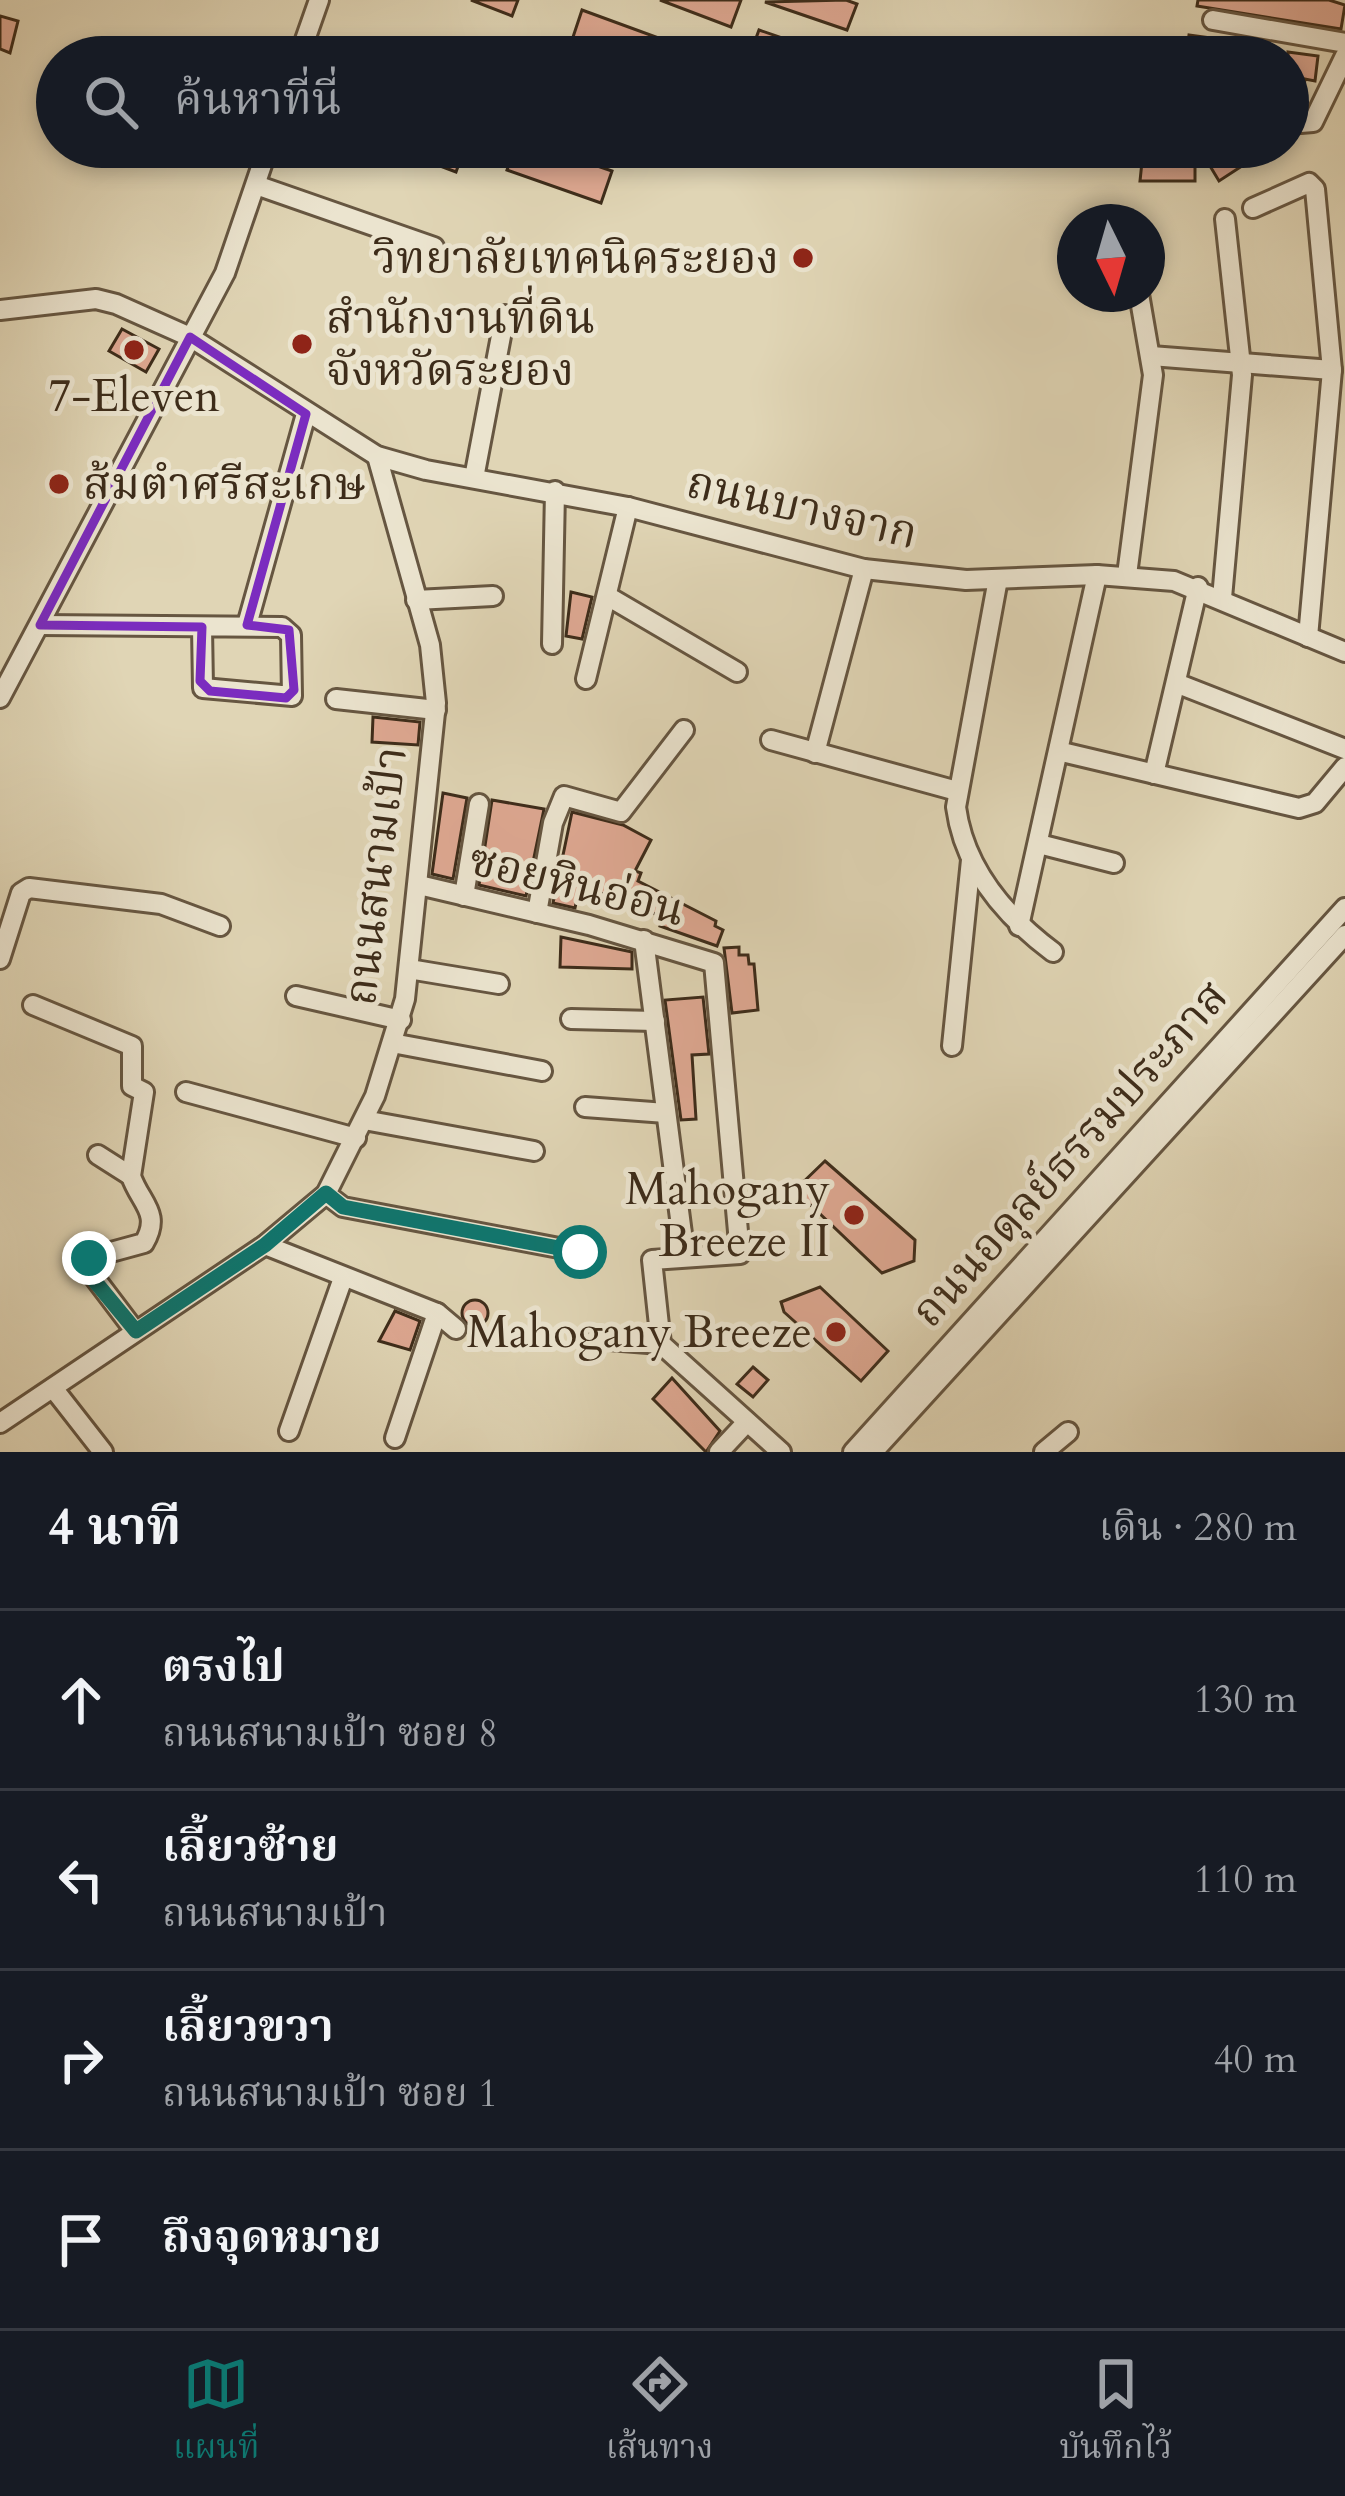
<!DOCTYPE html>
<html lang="th">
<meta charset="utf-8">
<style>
:root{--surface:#171b24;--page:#20242c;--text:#f1f3f6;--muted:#9ea1a6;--line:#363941;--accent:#0f766e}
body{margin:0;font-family:Cardo,"Noto Serif Thai",serif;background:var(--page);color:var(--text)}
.compass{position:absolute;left:1057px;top:204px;width:108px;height:108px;border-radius:50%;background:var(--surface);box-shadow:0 6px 18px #0003;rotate:175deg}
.stop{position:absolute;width:36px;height:36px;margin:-27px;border:9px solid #0f766e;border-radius:50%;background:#fff}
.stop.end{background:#0f766e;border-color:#fff;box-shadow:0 3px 12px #0008}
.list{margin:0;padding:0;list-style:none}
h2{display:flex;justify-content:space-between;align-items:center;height:156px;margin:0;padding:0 48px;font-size:51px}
h2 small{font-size:39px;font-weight:400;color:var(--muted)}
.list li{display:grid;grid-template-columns:78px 1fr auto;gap:36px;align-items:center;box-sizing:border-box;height:180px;padding:0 48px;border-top:3px solid var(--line)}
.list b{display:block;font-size:45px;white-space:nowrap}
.list p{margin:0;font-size:39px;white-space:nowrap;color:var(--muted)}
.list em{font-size:39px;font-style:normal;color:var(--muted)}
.icon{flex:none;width:66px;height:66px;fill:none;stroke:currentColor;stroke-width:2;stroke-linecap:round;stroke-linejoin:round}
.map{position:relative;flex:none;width:1345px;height:1452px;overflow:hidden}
.search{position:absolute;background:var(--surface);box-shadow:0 6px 18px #0003;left:36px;right:36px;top:36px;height:132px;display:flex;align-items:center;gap:30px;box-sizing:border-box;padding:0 42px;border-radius:66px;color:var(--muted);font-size:45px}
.sheet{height:876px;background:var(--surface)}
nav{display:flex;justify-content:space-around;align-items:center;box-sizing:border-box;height:168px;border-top:3px solid var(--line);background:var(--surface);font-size:33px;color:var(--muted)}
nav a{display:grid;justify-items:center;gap:6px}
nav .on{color:var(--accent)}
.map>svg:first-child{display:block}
</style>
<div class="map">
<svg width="1345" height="1452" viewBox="0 0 1345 1452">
<rect width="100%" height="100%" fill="#e0d5b5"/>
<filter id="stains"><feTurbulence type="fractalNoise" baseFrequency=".00167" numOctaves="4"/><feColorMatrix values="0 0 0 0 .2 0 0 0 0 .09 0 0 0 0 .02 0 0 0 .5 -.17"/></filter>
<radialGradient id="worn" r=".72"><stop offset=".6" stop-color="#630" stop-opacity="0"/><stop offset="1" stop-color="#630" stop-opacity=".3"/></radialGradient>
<g fill="#dea892" stroke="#3d2c1a" stroke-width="3">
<path d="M471,0H518L512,16Z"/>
<path d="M660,0H741L731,27Z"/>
<path d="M846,0L857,4L847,30L765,2Z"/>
<path d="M1198,0H1329L1345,5L1341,29L1197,6Z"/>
<path d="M582,10L708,56V57H627L573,37Z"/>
<path d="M0,16L18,21L10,53L0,49Z"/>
<path d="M759,30L832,55V57L751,52Z"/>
<path d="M1189,35L1262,45L1261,57H1186Z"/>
<path d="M1288,52L1318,56L1315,81L1305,79L1301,108L1288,107Z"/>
<path d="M390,147H465L456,172Z"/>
<path d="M515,147H542L612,171L601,203L507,170Z"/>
<path d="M1220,147H1271L1219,181L1204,156Z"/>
<path d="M1143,152H1195V181H1140Z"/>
<path d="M122,329L159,349L146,372L109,351Z"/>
<path d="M571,592L592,597L582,639L566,636Z"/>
<path d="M373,717L420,722L418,745L372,742Z"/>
<path d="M443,793L467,798L453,879L432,874Z"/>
<path d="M492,800L544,809L526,896L479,885Z"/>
<path d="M572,812L623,825L651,840L635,871L641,873L638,881L716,921L715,926L723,930L717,946L660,926L663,917L580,885L575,908L553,903Z"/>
<path d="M561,937L632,952V969L560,967Z"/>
<path d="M739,947V955H748L749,964H754L758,1010L732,1013L724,948Z"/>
<path d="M703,997L709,1054L692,1055L696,1119L681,1120L665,1000Z"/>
<path d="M825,1161L915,1240L914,1261L882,1273L795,1190Z"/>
<path d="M820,1287L888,1351L861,1381L784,1312L781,1302Z"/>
<circle cx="475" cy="1313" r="13"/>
<path d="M395,1311L420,1321L410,1350L379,1341Z"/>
<path d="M753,1367L768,1380L753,1397L737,1384Z"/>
<path d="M672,1378L720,1431L706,1452L653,1399Z"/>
</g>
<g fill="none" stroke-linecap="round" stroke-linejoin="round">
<defs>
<g id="minor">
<path d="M1213,20L1345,43"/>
<path d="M299,57L319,0"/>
<path d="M1288,124L1313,122L1345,56"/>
<path d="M256,185L434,247"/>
<path d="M1253,208L1309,183L1315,189L1332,370L1308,637"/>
<path d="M0,310L96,299L116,304L190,337L377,456L426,470L628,507L864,569L966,580L1097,575L1174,581L1345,652"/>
<path d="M1151,356L1332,370"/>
<path d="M474,478L505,315"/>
<path d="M1127,575L1153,375L1139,294"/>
<path d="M998,579L956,807C964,868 1005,916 1053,952"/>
<path d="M609,597L737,672"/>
<path d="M1222,598L1242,375L1225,219"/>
<path d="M416,600L493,596"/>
<path d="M40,625L282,627L291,635L292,696L203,688L202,627"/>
<path d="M247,625L306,414"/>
<path d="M552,644L555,491"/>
<path d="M586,679L628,507"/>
<path d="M1176,683L1345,749"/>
<path d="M0,698L225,273L268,147"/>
<path d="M336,699L436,710"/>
<path d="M771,740L957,791"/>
<path d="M1062,752L1299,808L1315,803L1345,767"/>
<path d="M815,753L864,569"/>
<path d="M1154,774L1198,587"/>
<path d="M1039,844L1114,863"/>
<path d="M419,885L589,925L714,963L740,1254L652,1260L661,1344L781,1452"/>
<path d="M464,896L479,804"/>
<path d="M537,913L553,823L564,796L621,812L684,730"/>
<path d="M1019,926L1097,575"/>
<path d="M644,940L685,1257"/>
<path d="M0,959L21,893L29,888L161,904L220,926"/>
<path d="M409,969L499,984"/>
<path d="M296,996L401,1020"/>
<path d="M33,1005L132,1046V1086L144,1092L131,1176C140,1203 162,1213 144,1243L89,1258L85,1265L135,1331"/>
<path d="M571,1019L655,1021"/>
<path d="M392,1043L542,1071"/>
<path d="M952,1046L971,860"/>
<path d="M186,1092L356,1138"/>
<path d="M585,1107L666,1113"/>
<path d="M364,1120L534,1151"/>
<path d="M98,1155L131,1176"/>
<path d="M326,1194L343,1207L580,1252"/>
<path d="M265,1245L437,1313L456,1329"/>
<path d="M596,1339L661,1344"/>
<path d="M53,1388L103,1452"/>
<path d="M0,1423L265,1245L326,1194L375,1096L405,999L436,703L430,645L377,456"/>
<path d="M289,1431L343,1278"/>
<path d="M395,1438L437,1313"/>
<path d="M719,1452L747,1422"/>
<path d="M853,1452L1345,908"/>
<path d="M873,1452L1345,935"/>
<path d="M1044,1452L1068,1432"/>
</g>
</defs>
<use href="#minor" stroke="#665641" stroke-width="24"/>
<use href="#minor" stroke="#ebe4cf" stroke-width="18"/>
</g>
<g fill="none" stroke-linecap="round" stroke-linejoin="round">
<path stroke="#0f766e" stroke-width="15" d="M89,1258L88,1273L136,1331L265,1245L326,1193L343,1207L580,1252"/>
</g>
<path fill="none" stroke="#7b2cbf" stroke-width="9" stroke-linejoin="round" d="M190,337L306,414L247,625L289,630L294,690L286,698L210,691L200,681L202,627L40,625Z"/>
<g fill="#8f2418" stroke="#ebe4cf" stroke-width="4.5">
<circle cx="803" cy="258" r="12"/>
<circle cx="302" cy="344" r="12"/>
<circle cx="134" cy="350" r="12"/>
<circle cx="59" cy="484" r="12"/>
<circle cx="854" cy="1215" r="12"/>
<circle cx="836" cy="1332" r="12"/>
</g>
<g text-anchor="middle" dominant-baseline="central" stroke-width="10" stroke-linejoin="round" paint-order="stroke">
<g font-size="45" fill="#3d2c1a" stroke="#ebe4cf" text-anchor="end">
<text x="779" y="258">วิทยาลัยเทคนิคระยอง</text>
<text x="326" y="318" text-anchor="start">สำนักงานที่ดิน<tspan x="326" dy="52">จังหวัดระยอง</tspan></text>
<text x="134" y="396" text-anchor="middle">7-Eleven</text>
<text x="83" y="484" text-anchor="start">ส้มตำศรีสะเกษ</text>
<text x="830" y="1189">Mahogany<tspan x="830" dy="52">Breeze II</tspan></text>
<text x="812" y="1332">Mahogany Breeze</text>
</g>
<g font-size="45" fill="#3d2c1a" stroke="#ebe4cf">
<text transform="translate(802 508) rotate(13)">ถนนบางจาก</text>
<text transform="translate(376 876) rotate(-83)">ถนนสนามเป้า</text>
<text transform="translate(577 885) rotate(14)">ซอยหินอ่อน</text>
<text transform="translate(1070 1154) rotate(-48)">ถนนอดุลย์ธรรมประภาส</text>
</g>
</g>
<rect width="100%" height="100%" filter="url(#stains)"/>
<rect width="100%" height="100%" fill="url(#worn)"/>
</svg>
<svg class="compass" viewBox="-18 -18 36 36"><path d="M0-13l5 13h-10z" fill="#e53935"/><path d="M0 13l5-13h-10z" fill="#9ea1a6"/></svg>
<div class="stop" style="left:580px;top:1252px"></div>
<div class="stop end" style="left:89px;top:1258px"></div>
<div class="search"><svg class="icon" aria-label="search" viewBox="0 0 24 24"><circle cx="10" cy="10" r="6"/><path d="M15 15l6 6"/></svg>ค้นหาที่นี่</div>
</div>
<section class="sheet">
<h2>4 นาที<small>เดิน · 280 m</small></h2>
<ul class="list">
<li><svg class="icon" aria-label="ahead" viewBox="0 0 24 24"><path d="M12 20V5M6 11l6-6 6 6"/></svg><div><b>ตรงไป</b><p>ถนนสนามเป้า ซอย 8</p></div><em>130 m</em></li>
<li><svg class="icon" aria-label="left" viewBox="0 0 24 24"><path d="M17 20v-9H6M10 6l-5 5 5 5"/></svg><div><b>เลี้ยวซ้าย</b><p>ถนนสนามเป้า</p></div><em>110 m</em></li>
<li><svg class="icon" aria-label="right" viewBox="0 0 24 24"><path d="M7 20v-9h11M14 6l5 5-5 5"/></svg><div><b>เลี้ยวขวา</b><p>ถนนสนามเป้า ซอย 1</p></div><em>40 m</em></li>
<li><svg class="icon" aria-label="arrive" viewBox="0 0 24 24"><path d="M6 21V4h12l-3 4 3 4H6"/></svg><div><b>ถึงจุดหมาย</b></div></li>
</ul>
</section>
<nav>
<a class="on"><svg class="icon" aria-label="map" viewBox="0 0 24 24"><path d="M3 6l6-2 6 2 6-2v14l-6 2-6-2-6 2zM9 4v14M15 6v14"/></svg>แผนที่</a>
<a><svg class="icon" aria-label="directions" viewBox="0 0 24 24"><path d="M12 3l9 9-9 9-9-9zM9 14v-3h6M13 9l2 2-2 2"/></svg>เส้นทาง</a>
<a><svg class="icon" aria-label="saved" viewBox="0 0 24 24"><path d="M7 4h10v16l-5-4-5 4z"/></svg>บันทึกไว้</a>
</nav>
